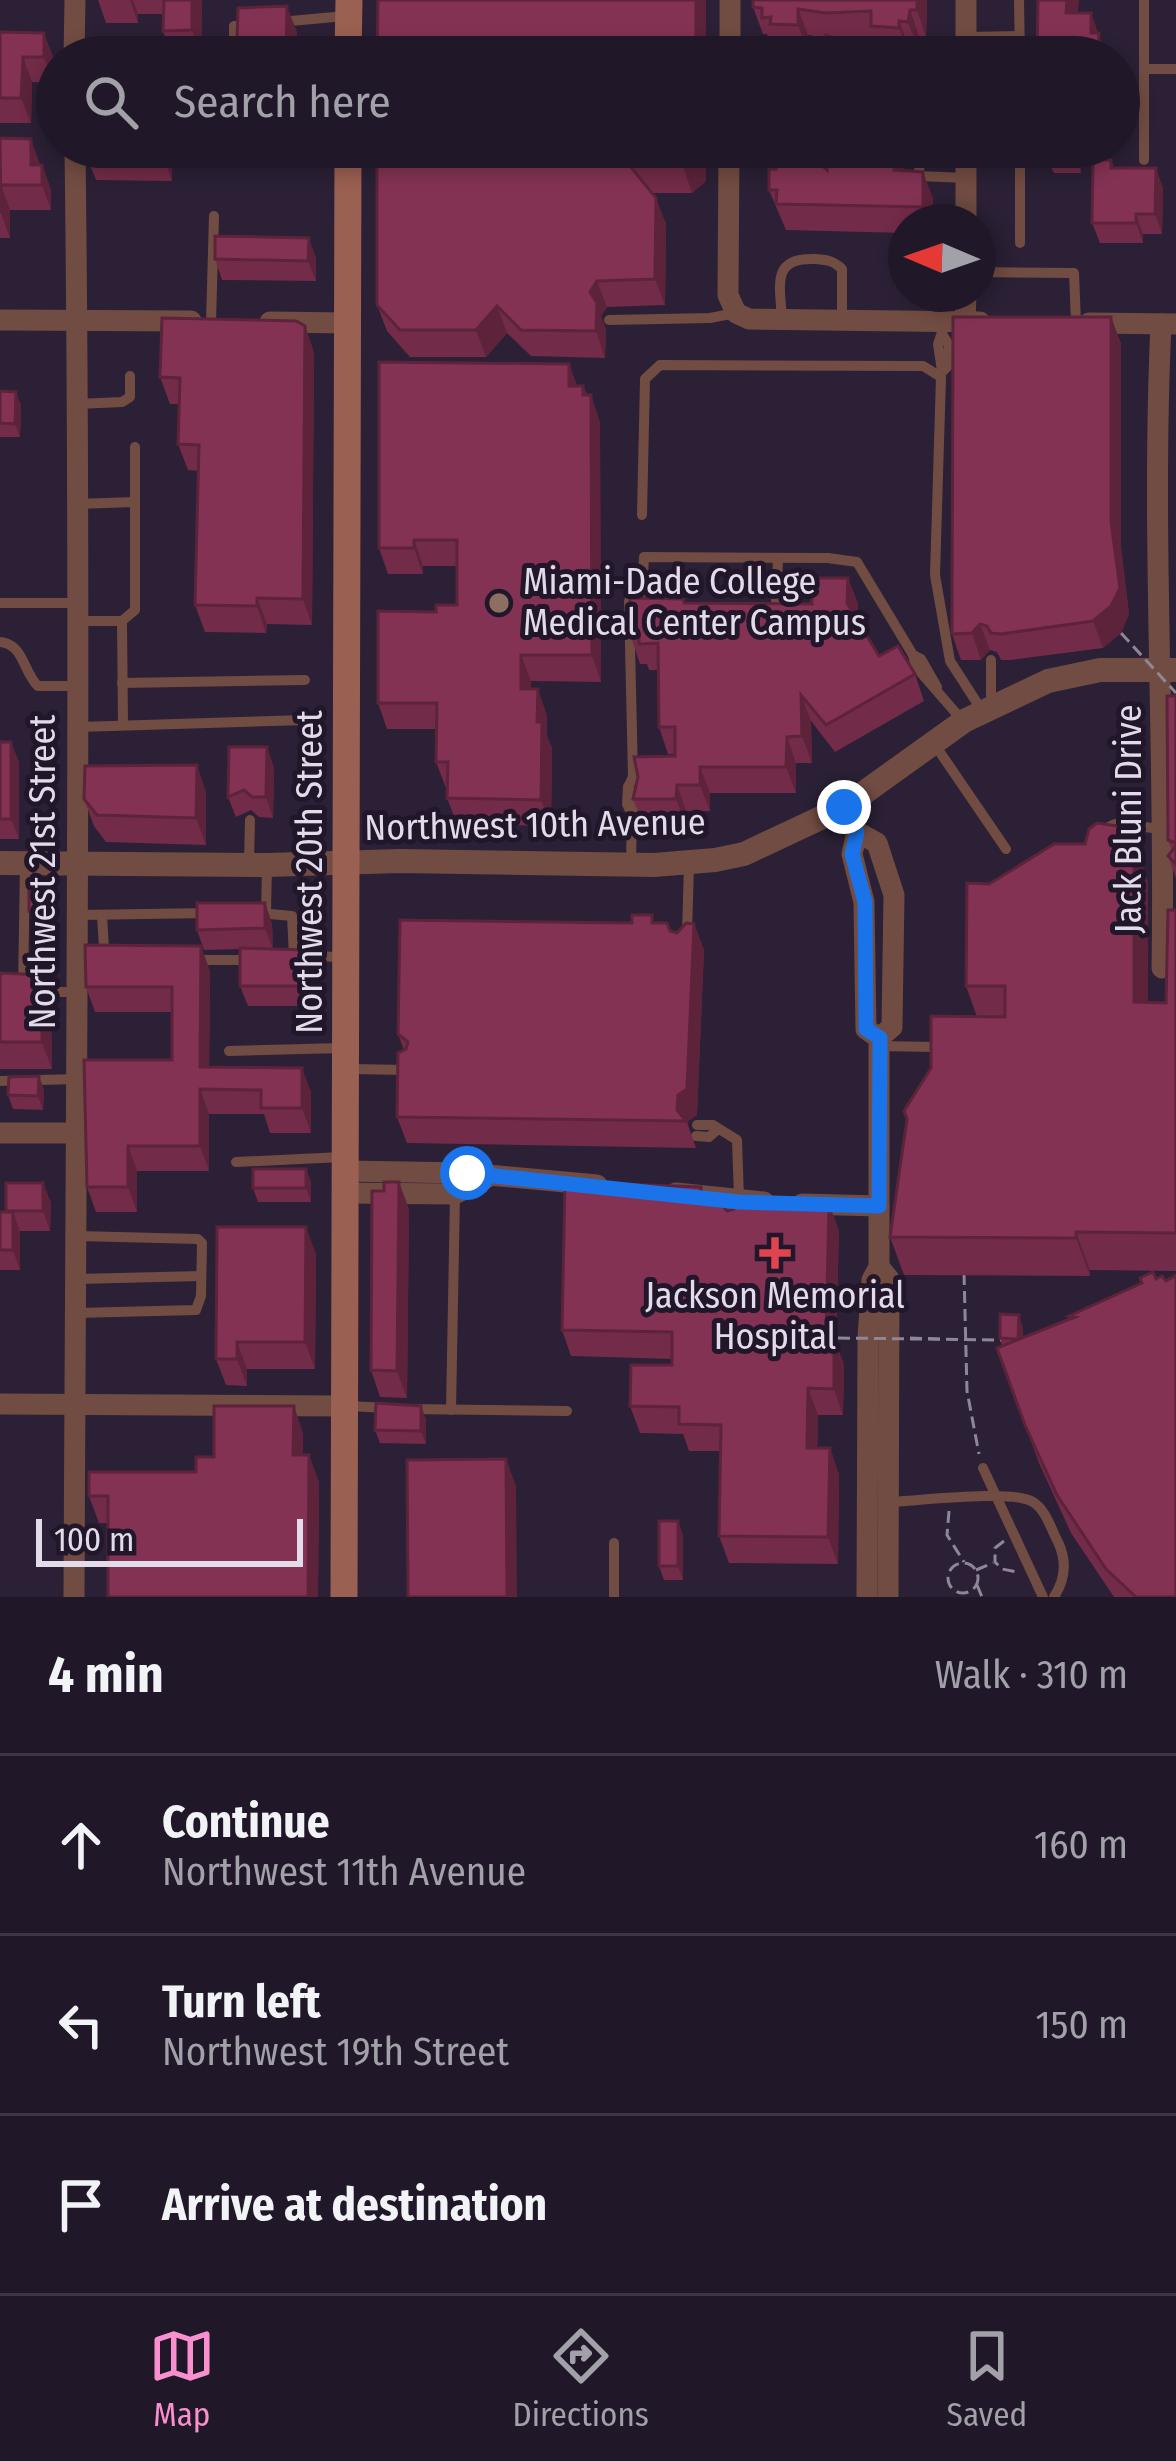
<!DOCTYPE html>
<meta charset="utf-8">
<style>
:root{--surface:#201828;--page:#282130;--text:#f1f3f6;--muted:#a2a0a8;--line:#3d3745;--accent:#f790cd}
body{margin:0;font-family:"Fira Sans Condensed",sans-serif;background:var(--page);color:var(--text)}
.compass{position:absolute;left:888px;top:204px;width:108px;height:108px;border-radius:50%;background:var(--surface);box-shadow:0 6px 18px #0003;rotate:272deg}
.scale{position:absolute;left:36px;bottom:30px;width:267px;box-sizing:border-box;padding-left:12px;border:6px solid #e2dbe9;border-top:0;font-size:33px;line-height:42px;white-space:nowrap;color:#e2dbe9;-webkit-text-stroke:9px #22172a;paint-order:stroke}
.stop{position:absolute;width:36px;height:36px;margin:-27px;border:9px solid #1a73e8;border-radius:50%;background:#fff}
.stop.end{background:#1a73e8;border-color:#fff;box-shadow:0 3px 12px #0008}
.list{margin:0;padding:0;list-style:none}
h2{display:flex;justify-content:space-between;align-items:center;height:156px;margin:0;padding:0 48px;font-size:51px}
h2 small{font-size:39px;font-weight:400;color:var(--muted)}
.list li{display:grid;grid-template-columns:78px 1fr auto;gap:36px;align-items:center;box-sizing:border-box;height:180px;padding:0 48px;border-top:3px solid var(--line)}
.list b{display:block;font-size:45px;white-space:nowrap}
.list p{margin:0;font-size:39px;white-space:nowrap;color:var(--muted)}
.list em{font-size:39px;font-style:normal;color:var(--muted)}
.icon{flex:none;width:66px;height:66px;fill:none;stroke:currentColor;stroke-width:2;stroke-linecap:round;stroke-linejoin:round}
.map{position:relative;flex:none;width:1176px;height:1597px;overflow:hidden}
.search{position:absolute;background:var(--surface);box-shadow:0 6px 18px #0003;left:36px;right:36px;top:36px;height:132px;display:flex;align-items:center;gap:30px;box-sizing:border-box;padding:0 42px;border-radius:66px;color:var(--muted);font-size:45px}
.sheet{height:696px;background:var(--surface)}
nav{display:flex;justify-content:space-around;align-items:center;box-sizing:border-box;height:168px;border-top:3px solid var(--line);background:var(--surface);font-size:33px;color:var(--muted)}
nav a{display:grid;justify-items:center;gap:6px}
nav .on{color:var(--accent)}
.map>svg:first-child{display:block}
</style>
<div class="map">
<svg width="1176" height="1597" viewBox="0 0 1176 1597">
<rect width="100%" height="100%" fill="#2b2035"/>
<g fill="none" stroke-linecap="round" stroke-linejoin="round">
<g stroke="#8f8697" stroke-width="3" stroke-dasharray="12 6" stroke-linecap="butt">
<path d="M964,1273L967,1391L979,1454"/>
<path d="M910,1338L940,1339"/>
<path d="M949,1511L947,1535L964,1562"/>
<path d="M1004,1541L995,1548V1562L1002,1569L1017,1572"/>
<circle cx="963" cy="1578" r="15"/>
<path d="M976,1570L993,1563"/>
<path d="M977,1585L982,1597"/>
</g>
<g stroke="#714c42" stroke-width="10">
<path d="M1019,0L1020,57"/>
<path d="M280,22L345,16"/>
<path d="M966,37L1019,36"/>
<path d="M234,57V26L250,25"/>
<path d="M1144,69H1176"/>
<path d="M920,147L919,176L966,178"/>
<path d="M1020,147V243"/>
<path d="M1144,160V0"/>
<path d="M978,272L1074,273L1076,323"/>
<path d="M609,320L710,318L736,313"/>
<path d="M782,320C780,284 771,257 816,259C828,260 834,261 842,269V320"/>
<path d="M211,322L214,216"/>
<path d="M942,371L938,344L945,323"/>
<path d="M941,373L949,365V345L942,334"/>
<path d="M77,404L122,402L130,397V376"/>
<path d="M135,447V502"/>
<path d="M76,504L135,502V610L122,621H79"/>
<path d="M642,515L645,379L660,365L923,366L941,377L935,575L950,661L981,709"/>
<path d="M0,603H76"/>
<path d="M776,604L778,559"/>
<path d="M122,621L123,724"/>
<path d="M0,642C24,644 23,672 38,686H75"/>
<path d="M913,655L921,659L937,687"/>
<path d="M122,683L305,680"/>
<path d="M991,705V660"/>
<path d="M79,727L306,720"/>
<path d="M935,745L1006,849"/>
<path d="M628,787L633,777L629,601L642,593L644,557L828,558L857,562L913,655L916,667L962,720"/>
<path d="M1102,830L1115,824L1163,829"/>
<path d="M249,862L250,820"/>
<path d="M631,862L632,815L638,803L628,787L627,804L632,815"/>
<path d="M259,913L292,916L294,956"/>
<path d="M266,913L267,865"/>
<path d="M79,915L210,913"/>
<path d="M102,915L104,948L111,957"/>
<path d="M687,934L689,864"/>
<path d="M295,956L343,957"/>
<path d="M195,960H254"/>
<path d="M23,989L25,864"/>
<path d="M38,992H77"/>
<path d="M880,1046L935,1047V1056"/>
<path d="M229,1051L343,1048"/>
<path d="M349,1069L408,1070"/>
<path d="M0,1081L78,1079"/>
<path d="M697,1125H713L737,1140L739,1198"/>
<path d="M696,1136L709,1137L717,1130"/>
<path d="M236,1162L342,1157"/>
<path d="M77,1279L201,1276"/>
<path d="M76,1313L196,1310L201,1296L202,1243L198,1239L78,1236"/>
<path d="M348,1406L389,1408"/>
<path d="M408,1409L567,1411"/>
<path d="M451,1410L455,1194"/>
<path d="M983,1468L1043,1597"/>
<path d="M889,1502C918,1501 1013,1489 1033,1502C1046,1510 1051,1529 1058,1542C1067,1561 1065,1580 1054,1597"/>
<path d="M614,1543V1597"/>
</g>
<g stroke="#714c42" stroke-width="21">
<path d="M966,0V57"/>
<path d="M74,57L75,0"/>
<path d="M730,57V0"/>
<path d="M729,147L728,295L736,313L749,319L980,322"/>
<path d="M966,222V147"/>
<path d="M0,320L191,321"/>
<path d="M270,322L347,323"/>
<path d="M965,322L966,294"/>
<path d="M1089,323L1176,324"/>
<path d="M1161,324C1151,538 1166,753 1162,968"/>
<path d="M844,807L857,832L877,843L894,895L892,1027L879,1038V1267L872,1280L868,1337L867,1597"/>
<path d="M857,832L852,854L864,902L866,1029L879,1038"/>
<path d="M0,1133H79"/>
<path d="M346,1171L467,1173L597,1185"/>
<path d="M346,1193L455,1194L490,1176"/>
<path d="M676,1193L764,1202"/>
<path d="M802,1204L879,1206"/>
<path d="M879,1267L889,1279L888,1597"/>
<path d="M0,1404L344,1406"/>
<path d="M74,1597C76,1114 81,630 75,147"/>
</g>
<path stroke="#714c42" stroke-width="24" d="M0,863L267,865L400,861L654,865L715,860L744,854L844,807L964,721L1048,681L1100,670H1176"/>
<g stroke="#9a6051" stroke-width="27">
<path d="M348,57L349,0"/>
<path d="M344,1597L348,147"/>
</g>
<g stroke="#8f8697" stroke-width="3" stroke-dasharray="12 6" stroke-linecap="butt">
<path d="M1121,633L1176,693"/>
<path d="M838,1338L1002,1340"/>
</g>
</g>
<g fill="#722b48" fill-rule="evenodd">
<path d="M98,0H202L201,57H172L163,31V14H138V23H106Z"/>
<path d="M927,0L926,37L919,36L918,48H909V54L881,53L875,38L840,40L808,35V52L780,51L777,44H771L767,34H763L753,7Z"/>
<path d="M0,32L54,59L53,83L32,82L31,123H0Z"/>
<path d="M0,138L42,165L51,190V210H10V238H0Z"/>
<path d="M166,147L172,163V181L96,180L88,160Z"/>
<path d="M377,147H706V181L692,193H652L666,224L665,305L607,307L601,316L606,329L605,358L531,356L507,333L486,357H410L387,331L377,305ZM423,157L546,161V163L423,162Z"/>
<path d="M784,147H803L827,170L828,147H905L904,171L933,198V222H906V233L786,230L769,190L776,169L790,160Z"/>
<path d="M1041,147H1081V173H1054Z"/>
<path d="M1111,160L1114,168L1163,188L1162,234H1143V243H1100L1092,223Z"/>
<path d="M316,258V281L222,280L215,259Z"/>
<path d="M1111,317L1121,344V548L1129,614L1121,633L1103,648L1011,660H1001L997,652L990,650L981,660H961L952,634Z"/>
<path d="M305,326L314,353L312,625L267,624L266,633L205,632L195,605L198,471L188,470L178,444L179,404H170L160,377Z"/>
<path d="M569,364L577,386H583L600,422L601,682L531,681L530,689L547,715V736L552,748L551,826L457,824L447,798V788H446L436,762L437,729H387L378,703L436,612L457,605V566H423V574H388L379,548Z"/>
<path d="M0,391L21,405L20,437H0Z"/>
<path d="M848,578L858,604L857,620L879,656L915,674L924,701L835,752L811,721L812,763H796V793H710V811H686V826L643,825L633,799L675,754H668L659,727L658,670H649L647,664H640L631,637L683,599L685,603L812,604Z"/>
<path d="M1176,696V878L1168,856L1172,851L1168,840Z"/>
<path d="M0,742L19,762V839H0Z"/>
<path d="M267,747L274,768L273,818L259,817L251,810L236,817L228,797Z"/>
<path d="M206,792V845L106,842L94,826L84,799Z"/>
<path d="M1148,881V1002L1166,1003L1176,910V1271L1090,1270V1276L904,1275L890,1237L977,1017L966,986L989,884Z"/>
<path d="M50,894L49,925H34L29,911Z"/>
<path d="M272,923L273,949L313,970V1006H248L240,986V949L204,950L197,930Z"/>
<path d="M655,923L677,933L694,924L704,950L697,1115L688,1121V1125L696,1148L407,1143L397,1117L404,1050L398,1034Z"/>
<path d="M210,971L209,1067L311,1092V1133H270L264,1114H209V1171H137V1212H96L87,1187L172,1060V1012H95L86,987Z"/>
<path d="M0,973L51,1002L52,1069H0Z"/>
<path d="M44,1090L43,1110L13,1109L8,1095Z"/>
<path d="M306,1169L311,1182V1202H258L253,1188Z"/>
<path d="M43,1183L51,1203L50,1231H20V1270H0V1212H6Z"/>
<path d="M701,1187L706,1201L727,1211L839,1230L836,1343L844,1365L843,1415H818L817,1448H830L839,1475L838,1564L729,1563L719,1536L720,1451H689L683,1434L640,1433L630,1406L672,1365V1359L571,1356L562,1330Z"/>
<path d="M409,1209L407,1398L380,1397L371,1370Z"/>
<path d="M316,1254L315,1369H247V1386L226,1385L216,1359Z"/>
<path d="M1156,1279L1166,1281L1176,1597H1114L1071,1533L1039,1463L997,1348L1002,1346L1000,1338L1023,1328V1338L1070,1319L1069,1316Z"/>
<path d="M421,1406L426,1420V1444L380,1443L375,1430Z"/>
<path d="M303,1433V1455L319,1482L318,1597H108V1523H99L89,1496L196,1472L214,1457Z"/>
<path d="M683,1535V1580H664L659,1566Z"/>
</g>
<g fill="#5c233b">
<path d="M130,0H133L138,14V23Z"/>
<path d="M192,0H202L201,57L192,30Z"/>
<rect x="696" y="0" width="10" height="57"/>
<path d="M917,0H927L926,37L917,10Z"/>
<path d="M1067,0H1079L1076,39L1066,13Z"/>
<path d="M287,6L297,32L296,57H286Z"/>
<path d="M798,9L808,35V52L798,25Z"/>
<path d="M910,10L919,36L918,48L908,22Z"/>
<path d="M1091,13L1107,57H1098L1091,33Z"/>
<path d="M899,21L909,48V54L899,28Z"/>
<path d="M44,33L54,59L53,83L44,57Z"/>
<path d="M840,40L847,57H840Z"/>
<path d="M23,57L32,82L31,123L21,98Z"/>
<path d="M31,139L40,164V185L31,165Z"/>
<path d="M165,147L172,163V181L165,160Z"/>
<path d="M413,147H419L423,157V188L413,161Z"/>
<path d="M697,147H706V181L692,193L683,166Z"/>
<path d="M895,147H905L903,196L894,170Z"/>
<path d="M1071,147H1081V173Z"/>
<path d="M42,165L51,190V210L42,185Z"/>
<path d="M1156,168L1163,188L1162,234L1155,214Z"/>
<path d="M923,172L933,198V222H928L923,207Z"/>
<path d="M1,185L10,210V238L1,213Z"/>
<path d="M656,198L666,224L665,305L655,279Z"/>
<path d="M1136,214L1143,234V243L1136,223Z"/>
<path d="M309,238L316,258V281L308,261Z"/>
<path d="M597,281L607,307L601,316L606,329L605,358L596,331L590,292Z"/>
<path d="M497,306L507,333L486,357L476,330Z"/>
<path d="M1111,317L1121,344V548L1129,614L1121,633L1103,648L1093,621L1111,522Z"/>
<path d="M305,326L314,353L312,625L303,599Z"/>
<path d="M569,364L578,390L569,386Z"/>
<path d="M583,386L591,409V395L600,422L601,682L592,655Z"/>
<path d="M16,392L21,405L20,437L15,424Z"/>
<path d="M414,540L423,566V574L414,548Z"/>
<path d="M848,578L858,604L856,629L847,603Z"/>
<path d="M257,598L267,624L266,633L257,606Z"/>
<path d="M980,624L990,650L981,660L972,633Z"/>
<path d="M521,655L531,681L530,715L521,689Z"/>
<path d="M538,689L547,715V736L552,748L551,826L541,800Z"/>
<path d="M801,695L811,721L812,763L802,736Z"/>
<path d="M787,737L796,763V793L786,767Z"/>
<path d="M11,742L19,762V839L11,819Z"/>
<path d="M267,747L274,768L273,818L266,797Z"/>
<path d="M197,765L206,792V845L196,818Z"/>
<path d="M700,767L710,793V811L700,785Z"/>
<path d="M677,785L686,811V826L676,799Z"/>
<path d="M1134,842L1148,881V1041L1134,1002Z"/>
<path d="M45,880L50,894L49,925L44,912Z"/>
<path d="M265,903L272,923L273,949L265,928Z"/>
<path d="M694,924L704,950L697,1115L688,1121V1125L677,1110Z"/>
<path d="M201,946L210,971L209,1092L200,1067Z"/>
<path d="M306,950L313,970V1006L306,986Z"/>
<path d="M42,975L51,1002L52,1069L42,1042Z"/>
<path d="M302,1068L311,1092V1133L302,1108Z"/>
<path d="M39,1076L44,1090L43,1110L38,1096Z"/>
<path d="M200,1089L209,1114V1171L200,1146Z"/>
<path d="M128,1146L137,1171V1212L128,1187Z"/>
<path d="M306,1169L311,1182V1202L306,1188Z"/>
<path d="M399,1182L409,1209L407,1398L397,1371Z"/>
<path d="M43,1183L51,1203L50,1231L43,1211Z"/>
<path d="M829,1204L839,1230L836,1343L844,1365L843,1415L834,1389L826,1338Z"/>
<path d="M13,1212L20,1232V1270L13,1250Z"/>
<path d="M306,1227L316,1254L315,1369L305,1342Z"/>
<path d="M1076,1232L1090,1270V1276L1076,1238Z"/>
<path d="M1019,1315L1023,1328V1353L1018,1339Z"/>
<path d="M237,1342L247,1369V1386L237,1359Z"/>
<path d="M808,1388L818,1415L817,1474L807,1448Z"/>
<path d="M294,1406L303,1433V1482L293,1455Z"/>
<path d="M421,1406L426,1420V1444L421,1431Z"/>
<path d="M830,1448L839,1475L838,1564L828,1537Z"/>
<path d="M309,1455L319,1482L318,1597H308Z"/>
<path d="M506,1459L516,1486L517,1597H507Z"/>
<path d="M678,1521L683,1535V1580L678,1566Z"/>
</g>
<g fill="#843254" stroke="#5c233b" stroke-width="3">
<path d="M164,0H192V30L163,31Z"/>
<path d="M378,0H696V57H377Z"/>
<path d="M753,0H917V10H910L908,22L899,21V28L871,26V11L826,13L798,9V25L770,24L771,17L762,18V8L753,7Z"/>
<path d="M1038,0H1067L1066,13H1091V33H1099L1098,57H1037Z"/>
<path d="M287,6L286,57H208L209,40L237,41L238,8Z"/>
<path d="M0,32L44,33V57H23L21,98H0Z"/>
<path d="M826,35L840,40V57H824Z"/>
<path d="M0,138L31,139V165H42V185H1V213Z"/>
<rect x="88" y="147" width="77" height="13"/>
<path d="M377,147H413V161L546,163V147H697V155L683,166H630L656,198L655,279L597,281L590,292L597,303L596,331L521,330L497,306L476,330H400L377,305Z"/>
<path d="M786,147H803L827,170L828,147H895L894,170L923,172V207L776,204L777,190H769V169H776L777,160L793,161Z"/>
<path d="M1093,160H1111V168H1156L1155,214H1136V223H1092Z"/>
<path d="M215,236L309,238L308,261L215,259Z"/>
<path d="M953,317H1111V522L1120,588L1111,606L1093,621L1001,634L991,633L987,626L980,624L972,633L952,634Z"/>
<path d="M162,318L296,321L305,326L303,599L257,598V606L195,605L199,445L178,444L180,378L160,377Z"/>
<path d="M379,362L569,364V386H583V395H591L592,655H521V689H538L537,722H542L541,800L447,798L448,762H436L437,703H378V611L436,612V605H457V540H414V548H379Z"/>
<path d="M0,391L16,392L15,424L0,423Z"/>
<path d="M811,578H848L847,603L879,656L898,646L915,674L826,725L801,695L802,736L787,737L786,767H700V785H677L676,799H633L638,777L634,757L675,756V727H659L658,643L639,644V637H631L630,598L683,599L684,603L812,604Z"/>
<path d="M1167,696H1176V843L1168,840Z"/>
<rect x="0" y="742" width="11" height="77"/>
<path d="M229,747H267L266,797H252L244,790L228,797Z"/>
<path d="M197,765L196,818L97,815L84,799L85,766Z"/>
<path d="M1097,823L1124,827L1134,842V1002L1166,1003L1168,910H1176V1233L1076,1232V1238L890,1237L907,1119L904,1111L931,1068V1016L1005,1017V986H966L967,883L989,884L1054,844H1085L1089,829Z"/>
<path d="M1176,846V864L1168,856Z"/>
<path d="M29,879L45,880L44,912L29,911Z"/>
<path d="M197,903H265V928L197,930Z"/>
<path d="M632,915H652V923H667L670,931L677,933L686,923L694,924L687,1089L678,1095L677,1110L686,1121L397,1117L398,1053L406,1049L408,1042L398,1034L400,920L632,923Z"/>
<path d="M85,945L201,946L200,1067L302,1068V1108H261V1090L200,1089V1146H128V1187H87L84,1060H172V987H86Z"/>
<path d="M240,948L306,950V986H240Z"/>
<path d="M0,973L42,975V1042H0Z"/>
<path d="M39,1076L38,1096L8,1095L9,1077Z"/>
<rect x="253" y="1169" width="53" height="19"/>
<path d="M384,1182H399L397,1371L371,1370L372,1191H384Z"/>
<path d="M565,1182L701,1187V1200L719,1201L727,1211L734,1209L738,1201L829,1204L826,1338H834V1389L808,1388L807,1448H830L828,1537L719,1536L721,1425L679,1424V1407L630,1406L631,1365H672V1332L562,1330Z"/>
<rect x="6" y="1183" width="37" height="28"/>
<rect x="0" y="1212" width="13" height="38"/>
<path d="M217,1227H306L305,1342H237V1359H216Z"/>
<path d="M1153,1272L1156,1279L1162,1276L1166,1281L1176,1275V1597H1136L1106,1569L1057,1495L1025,1425L997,1348L1075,1317L1069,1316L1142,1283L1140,1278Z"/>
<path d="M1000,1314L1019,1315L1018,1339L1000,1338Z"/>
<path d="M376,1403L421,1406V1431L375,1430Z"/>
<path d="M214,1406H294L293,1455H309L308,1597H108V1496H89V1472H196V1457H214Z"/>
<path d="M506,1459L507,1597H408L407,1460Z"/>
<rect x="659" y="1521" width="19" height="45"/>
</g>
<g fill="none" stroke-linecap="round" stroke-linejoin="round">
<path stroke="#1a73e8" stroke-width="15" d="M467,1173L739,1202L879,1206L880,1038L866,1029L865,902L852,854L857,832L844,807"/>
</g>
<circle fill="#8d6e63" stroke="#22172a" stroke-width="4.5" cx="499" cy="603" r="12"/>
<path fill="#e0444e" stroke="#22172a" stroke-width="4.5" d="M769 1235h12v12h12v12h-12v12h-12v-12h-12v-12h12z"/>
<g text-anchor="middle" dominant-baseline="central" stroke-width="10" stroke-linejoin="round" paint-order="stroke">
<g font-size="36" fill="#e2dbe9" stroke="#22172a" text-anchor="start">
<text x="523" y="582">Miami-Dade College<tspan x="523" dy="41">Medical Center Campus</tspan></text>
<text x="775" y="1296" text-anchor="middle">Jackson Memorial<tspan x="775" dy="41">Hospital</tspan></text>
</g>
<g font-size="36" fill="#e2dbe9" stroke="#22172a">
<text transform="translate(1129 819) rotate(-90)">Jack Bluni Drive</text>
<text transform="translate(535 825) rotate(-1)">Northwest 10th Avenue</text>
<text transform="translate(43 872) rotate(-90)">Northwest 21st Street</text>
<text transform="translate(310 872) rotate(-90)">Northwest 20th Street</text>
</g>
</g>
</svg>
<svg class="compass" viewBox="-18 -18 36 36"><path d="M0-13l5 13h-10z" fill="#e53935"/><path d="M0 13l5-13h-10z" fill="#a2a0a8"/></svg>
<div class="scale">100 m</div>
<div class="stop" style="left:467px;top:1173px"></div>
<div class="stop end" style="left:844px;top:807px"></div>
<div class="search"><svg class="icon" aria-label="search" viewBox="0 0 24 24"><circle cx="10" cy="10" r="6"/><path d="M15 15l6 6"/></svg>Search here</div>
</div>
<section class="sheet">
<h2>4 min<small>Walk · 310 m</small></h2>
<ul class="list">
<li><svg class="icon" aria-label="ahead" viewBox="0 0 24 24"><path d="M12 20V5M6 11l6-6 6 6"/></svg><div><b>Continue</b><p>Northwest 11th Avenue</p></div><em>160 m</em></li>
<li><svg class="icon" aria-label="left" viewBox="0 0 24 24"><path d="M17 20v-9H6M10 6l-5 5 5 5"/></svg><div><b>Turn left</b><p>Northwest 19th Street</p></div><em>150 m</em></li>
<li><svg class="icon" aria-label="arrive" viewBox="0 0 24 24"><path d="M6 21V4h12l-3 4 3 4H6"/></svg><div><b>Arrive at destination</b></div></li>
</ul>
</section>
<nav>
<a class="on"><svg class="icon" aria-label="map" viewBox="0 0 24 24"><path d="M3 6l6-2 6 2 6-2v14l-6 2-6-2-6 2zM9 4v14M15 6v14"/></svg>Map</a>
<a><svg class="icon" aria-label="directions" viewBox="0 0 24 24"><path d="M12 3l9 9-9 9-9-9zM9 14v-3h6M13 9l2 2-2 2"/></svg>Directions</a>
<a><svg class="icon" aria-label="saved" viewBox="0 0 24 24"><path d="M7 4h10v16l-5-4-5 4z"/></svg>Saved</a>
</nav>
